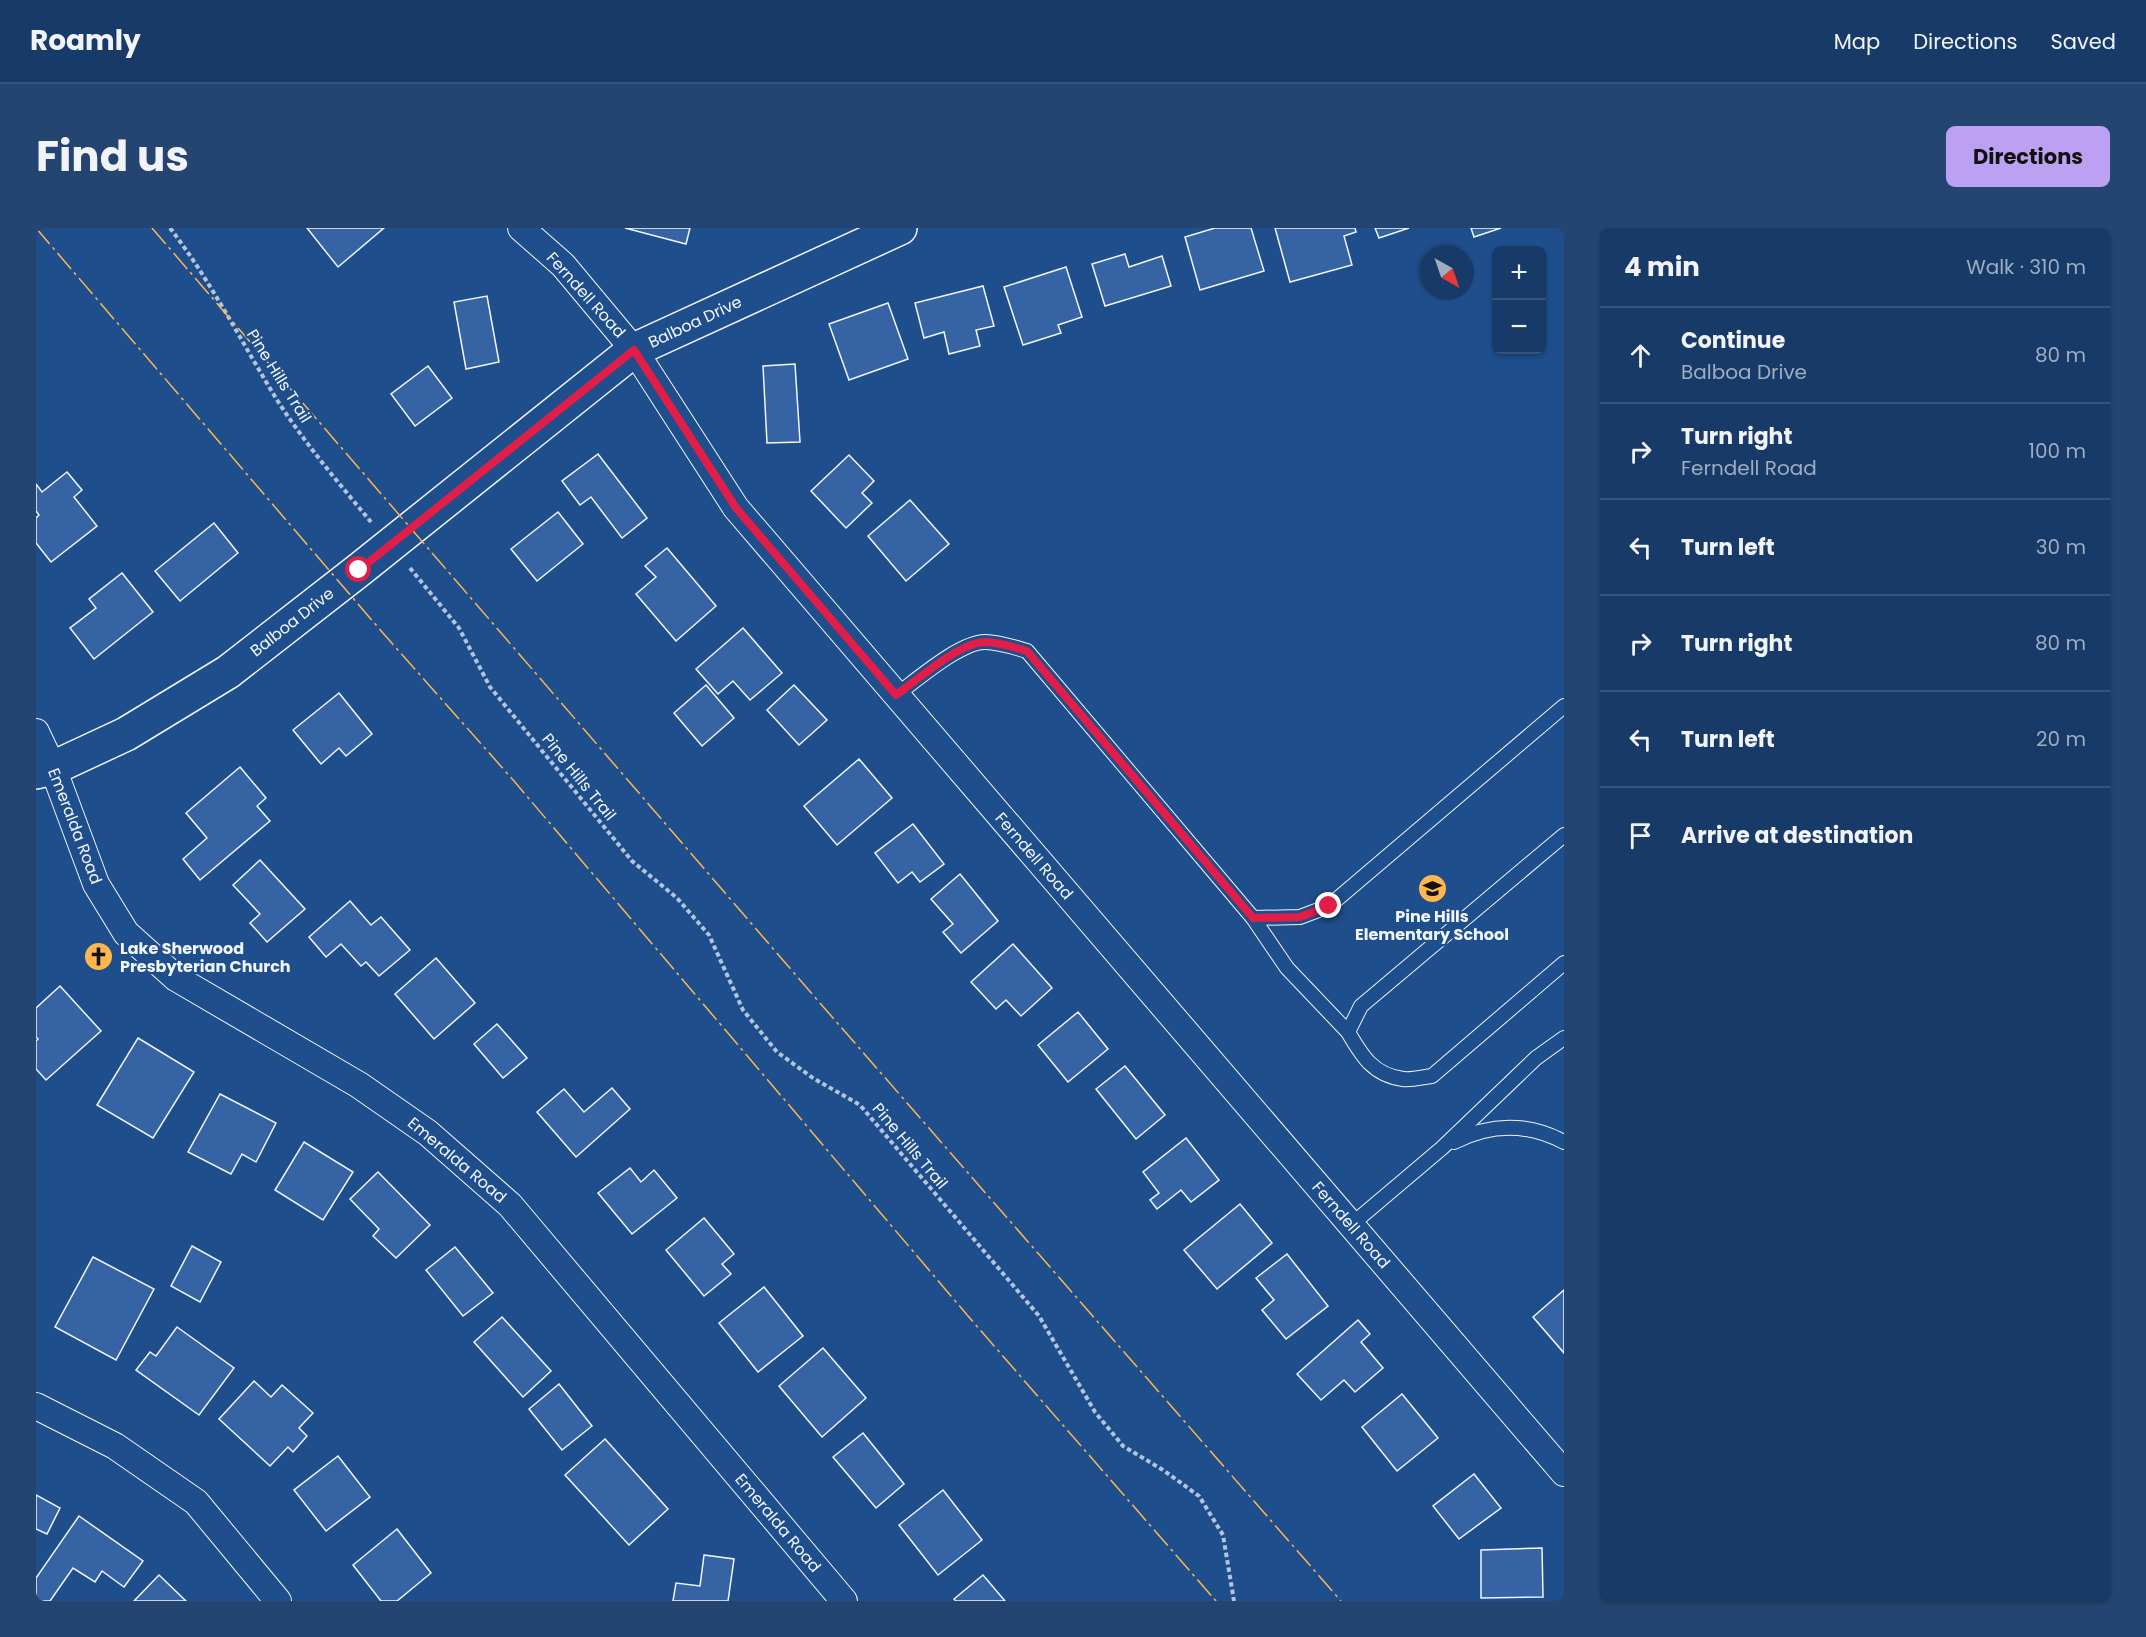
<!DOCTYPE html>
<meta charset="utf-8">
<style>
:root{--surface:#173a69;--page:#244571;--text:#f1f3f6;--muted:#9eadc0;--line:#36547d;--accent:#bca0f2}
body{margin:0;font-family:Poppins,sans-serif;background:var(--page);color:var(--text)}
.controls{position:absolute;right:18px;top:18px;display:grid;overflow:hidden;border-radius:9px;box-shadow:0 2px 4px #0004}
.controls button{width:54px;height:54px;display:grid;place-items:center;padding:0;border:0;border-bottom:2px solid var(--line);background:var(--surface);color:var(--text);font:30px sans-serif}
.compass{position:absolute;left:1384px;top:18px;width:54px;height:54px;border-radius:50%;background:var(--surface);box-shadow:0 2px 4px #0004;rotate:140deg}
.stop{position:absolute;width:18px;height:18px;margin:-14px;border:4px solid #e11d48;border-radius:50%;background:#fff}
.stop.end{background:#e11d48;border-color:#fff;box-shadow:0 2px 6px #0008}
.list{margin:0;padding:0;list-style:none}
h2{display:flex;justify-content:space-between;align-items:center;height:78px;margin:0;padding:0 24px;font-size:26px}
h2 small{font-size:20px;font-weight:400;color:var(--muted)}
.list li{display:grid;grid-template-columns:39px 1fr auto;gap:18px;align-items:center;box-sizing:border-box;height:96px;padding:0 24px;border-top:2px solid var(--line)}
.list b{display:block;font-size:22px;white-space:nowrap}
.list p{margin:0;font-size:20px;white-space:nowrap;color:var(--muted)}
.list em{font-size:20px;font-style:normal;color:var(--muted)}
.icon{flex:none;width:33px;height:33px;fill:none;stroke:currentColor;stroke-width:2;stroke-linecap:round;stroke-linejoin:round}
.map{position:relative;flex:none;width:1528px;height:1373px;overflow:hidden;border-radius:9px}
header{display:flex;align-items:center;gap:36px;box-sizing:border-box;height:84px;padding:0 30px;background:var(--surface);border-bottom:2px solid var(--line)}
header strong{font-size:28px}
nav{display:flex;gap:33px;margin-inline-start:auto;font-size:21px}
.intro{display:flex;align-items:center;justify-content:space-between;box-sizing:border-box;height:144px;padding:0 36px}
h1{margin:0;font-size:42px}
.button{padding:15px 27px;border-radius:9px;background:var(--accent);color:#111;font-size:21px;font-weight:700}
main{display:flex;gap:36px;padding:0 36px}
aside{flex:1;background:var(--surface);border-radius:9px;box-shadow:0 2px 4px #0004}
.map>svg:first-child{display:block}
</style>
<header>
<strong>Roamly</strong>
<nav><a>Map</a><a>Directions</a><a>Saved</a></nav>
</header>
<div class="intro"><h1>Find us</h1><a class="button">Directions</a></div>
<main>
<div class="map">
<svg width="1528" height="1373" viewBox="0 0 1528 1373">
<rect width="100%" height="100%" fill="#1f4e8c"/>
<g fill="#3563a3" stroke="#f2f6ff" stroke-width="1.5">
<path d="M271,0H348L302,39Z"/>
<path d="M589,0H654L650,16Z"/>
<path d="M1179,0H1215L1228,43L1164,62L1149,9Z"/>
<path d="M1239,0H1319L1320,4L1308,8L1316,37L1254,54Z"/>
<path d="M1339,0H1373L1343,10Z"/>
<path d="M1435,0H1465L1438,9Z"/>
<path d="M1089,26L1093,39L1126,28L1135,58L1069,78L1056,36Z"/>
<path d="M1030,39L1046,89L1022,97L1025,105L987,117L968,59Z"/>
<path d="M947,58L958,98L940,102L944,118L913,126L908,104L888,110L879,75Z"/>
<path d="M451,68L463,134L430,141L418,74Z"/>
<path d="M852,75L872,131L813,152L793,96Z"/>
<path d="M759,136L764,214L731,215L727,138Z"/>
<path d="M392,138L416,170L379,198L355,166Z"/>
<path d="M562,226L611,290L586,310L555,269L544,277L526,253Z"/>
<path d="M813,227L838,253L826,265L836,275L810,300L775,263Z"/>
<path d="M31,244L46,262L38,269L61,298L15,334L0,315V290L3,287L0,283V256L6,264Z"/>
<path d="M874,272L913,316L870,353L832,308Z"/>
<path d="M522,284L547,316L501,353L475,321Z"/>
<path d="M178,295L202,325L144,373L119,343Z"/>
<path d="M631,320L680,378L640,413L600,366L620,349L609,338Z"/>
<path d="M86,345L117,384L58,431L34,400L60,380L53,371Z"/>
<path d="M707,400L746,445L714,472L697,453L682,466L660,441Z"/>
<path d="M670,457L698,490L666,518L638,485Z"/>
<path d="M758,457L791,492L763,517L731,482Z"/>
<path d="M303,465L336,506L310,528L303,520L285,536L257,502Z"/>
<path d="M823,531L856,570L801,617L768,578Z"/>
<path d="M204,539L230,570L221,578L234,593L164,652L147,631L171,610L150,585Z"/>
<path d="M877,596L908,636L884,654L876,644L862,655L839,625Z"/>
<path d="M224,632L269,681L231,714L214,695L224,686L197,657Z"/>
<path d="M924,646L962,693L925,725L907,704L917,696L895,671Z"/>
<path d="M314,673L335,697L345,689L374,722L343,748L330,734L325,738L305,716L290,729L273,709Z"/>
<path d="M977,716L1016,760L985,788L970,772L960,781L935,754Z"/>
<path d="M400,730L439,775L398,811L359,766Z"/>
<path d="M24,758L65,803L10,852L0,841V813L2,811L0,809V780Z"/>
<path d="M1042,784L1072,821L1032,854L1002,817Z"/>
<path d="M461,796L491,830L467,850L438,816Z"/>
<path d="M102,810L158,844L117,910L61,877Z"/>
<path d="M1089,838L1129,887L1100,911L1060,861Z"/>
<path d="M576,860L594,881L540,929L501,884L528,861L548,884Z"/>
<path d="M184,866L240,895L220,934L206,926L195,946L152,924Z"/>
<path d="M1150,910L1183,952L1155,974L1145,962L1121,981L1114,972L1123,965L1107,944Z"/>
<path d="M268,914L317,944L287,992L239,962Z"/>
<path d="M594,940L605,954L618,942L641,970L596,1006L562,965Z"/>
<path d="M342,944L394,997L360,1030L337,1008L343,1001L314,971Z"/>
<path d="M1204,976L1236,1015L1181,1061L1148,1022Z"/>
<path d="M668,990L698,1026L686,1036L695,1046L668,1068L630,1022Z"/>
<path d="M156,1018L185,1034L164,1074L135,1058Z"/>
<path d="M419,1019L457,1065L427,1088L390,1042Z"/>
<path d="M1251,1026L1292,1078L1250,1111L1226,1082L1238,1072L1220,1050Z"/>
<path d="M57,1029L118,1061L80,1132L19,1099Z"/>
<path d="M728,1059L767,1108L722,1144L683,1095Z"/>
<path d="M1528,1062V1125L1497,1089Z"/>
<path d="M466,1089L515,1143L487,1169L438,1114Z"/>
<path d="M1322,1092L1334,1106L1325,1114L1347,1140L1319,1164L1308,1152L1285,1172L1261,1146Z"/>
<path d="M141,1099L198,1140L163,1187L100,1142L114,1124L120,1128Z"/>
<path d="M787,1120L830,1170L786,1209L743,1158Z"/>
<path d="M218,1153L235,1169L246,1157L277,1185L263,1200L271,1208L257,1224L252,1219L234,1238L183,1191Z"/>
<path d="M523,1156L556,1198L526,1222L493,1181Z"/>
<path d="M1366,1166L1402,1210L1361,1243L1326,1199Z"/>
<path d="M827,1205L868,1256L840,1280L797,1229Z"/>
<path d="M569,1211L632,1281L593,1317L529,1247Z"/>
<path d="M302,1228L334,1269L290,1303L258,1262Z"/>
<path d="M1438,1246L1465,1280L1423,1311L1397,1278Z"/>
<path d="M907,1262L946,1312L902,1347L863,1297Z"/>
<path d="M0,1267L24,1280L11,1306L0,1301Z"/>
<path d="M43,1288L107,1333L88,1359L66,1343L59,1354L37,1340L14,1373H0V1350Z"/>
<path d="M361,1301L395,1345L361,1373H345L317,1337Z"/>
<path d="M1506,1320L1507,1369L1445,1370V1322Z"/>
<path d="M668,1327L698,1331L692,1373H637L640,1355L664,1358Z"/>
<path d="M123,1347L150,1373H98Z"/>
<path d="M947,1347L969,1373H920L918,1371Z"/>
</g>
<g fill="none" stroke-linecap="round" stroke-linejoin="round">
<defs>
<g id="lane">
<path d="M860,467C881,452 924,414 949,414C963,414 977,419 991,423L1217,690L1264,689L1293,678L1528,478"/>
<path d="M1528,607L1325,778L1312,804C1326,828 1337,847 1367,851C1376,852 1387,849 1396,848L1528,735"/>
<path d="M1217,690L1251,740L1312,804"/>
<path d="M1418,914C1455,895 1492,895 1528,914"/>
<path d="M1315,997L1406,920L1500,830L1528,810"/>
</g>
<g id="street">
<path d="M485,0L527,37L598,122L700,280L1528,1245"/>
<path d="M0,504L17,540L60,656L90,705L140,750L323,857L392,905L474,977L808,1373"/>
<path d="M0,1178L79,1218L160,1274L242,1373"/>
</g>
<path id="secondary" d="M0,544L17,540L90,506L192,444L323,342L598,122L864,0"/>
</defs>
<use href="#lane" stroke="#f2f6ff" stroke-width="16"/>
<use href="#street" stroke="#f2f6ff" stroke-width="28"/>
<use href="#secondary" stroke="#f2f6ff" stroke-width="36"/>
<g stroke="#b3c4dc" stroke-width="4" stroke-dasharray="4.5 3" stroke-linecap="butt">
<path d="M134,0C174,52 204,111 238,167C266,212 301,253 335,294"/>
<path d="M374,340L423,400L454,459L596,633L641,670L673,707L707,782L741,824L777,850L824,877L1003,1088L1059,1184L1087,1218L1127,1242L1163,1268L1187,1307L1198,1373"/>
</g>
<use href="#lane" stroke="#1f4e8c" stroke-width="14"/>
<use href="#street" stroke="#1f4e8c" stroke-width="26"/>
<use href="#secondary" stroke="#1f4e8c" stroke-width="33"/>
<g stroke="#ffb74d" stroke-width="1.5" stroke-dasharray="21 4.5 3 4.5" stroke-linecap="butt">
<path d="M0,0L346,404L478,553L932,1088L1180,1373"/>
<path d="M116,0L777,767L1305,1373"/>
</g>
</g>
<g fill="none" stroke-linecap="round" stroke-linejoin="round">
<path stroke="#e11d48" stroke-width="8" d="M323,342L598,122L700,280L860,467C881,452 924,414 949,414C963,414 977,419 991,423L1217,690L1264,689L1293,678"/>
</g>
<defs>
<symbol id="school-disc" viewBox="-11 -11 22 22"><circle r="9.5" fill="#ffb74d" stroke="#1f4e8c"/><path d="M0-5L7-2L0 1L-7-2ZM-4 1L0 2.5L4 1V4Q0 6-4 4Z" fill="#111"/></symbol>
<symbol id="church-disc" viewBox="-11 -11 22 22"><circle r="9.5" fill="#ffb74d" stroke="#1f4e8c"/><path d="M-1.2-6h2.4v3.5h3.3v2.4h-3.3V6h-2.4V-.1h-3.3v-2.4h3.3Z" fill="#111"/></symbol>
</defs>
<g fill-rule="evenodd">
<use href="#school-disc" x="1380" y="644" width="33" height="33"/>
<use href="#church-disc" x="46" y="712" width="33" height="33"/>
</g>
<g text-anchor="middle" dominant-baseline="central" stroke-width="4.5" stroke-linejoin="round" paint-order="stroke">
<g font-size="16" fill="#f2f6ff" stroke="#1f4e8c">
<text transform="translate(550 67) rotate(48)">Ferndell Road</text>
<text transform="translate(659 94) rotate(-25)">Balboa Drive</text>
<text transform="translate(243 148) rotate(58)">Pine Hills Trail</text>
<text transform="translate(256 394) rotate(-38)">Balboa Drive</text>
<text transform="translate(543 549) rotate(51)">Pine Hills Trail</text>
<text transform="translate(39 598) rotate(69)">Emeralda Road</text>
<text transform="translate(998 628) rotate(49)">Ferndell Road</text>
<text transform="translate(874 918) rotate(50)">Pine Hills Trail</text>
<text transform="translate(421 932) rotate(40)">Emeralda Road</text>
<text transform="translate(1315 997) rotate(49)">Ferndell Road</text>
<text transform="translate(742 1295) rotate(50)">Emeralda Road</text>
</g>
<g font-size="16" font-weight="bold" fill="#f2f6ff" stroke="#1f4e8c">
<text x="1396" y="688">Pine Hills<tspan x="1396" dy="18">Elementary School</tspan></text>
<text x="84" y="720" text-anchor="start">Lake Sherwood<tspan x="84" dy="18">Presbyterian Church</tspan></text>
</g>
</g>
</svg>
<div class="controls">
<button>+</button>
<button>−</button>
</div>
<svg class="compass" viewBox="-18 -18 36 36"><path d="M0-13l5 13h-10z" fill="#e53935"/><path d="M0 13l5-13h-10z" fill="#9eadc0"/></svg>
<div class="stop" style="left:323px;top:342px"></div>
<div class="stop end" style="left:1293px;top:678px"></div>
</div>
<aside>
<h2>4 min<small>Walk · 310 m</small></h2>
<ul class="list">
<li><svg class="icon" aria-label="ahead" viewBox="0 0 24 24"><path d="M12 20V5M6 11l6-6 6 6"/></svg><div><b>Continue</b><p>Balboa Drive</p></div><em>80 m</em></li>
<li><svg class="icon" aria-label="right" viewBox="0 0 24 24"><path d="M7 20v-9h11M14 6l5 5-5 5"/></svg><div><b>Turn right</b><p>Ferndell Road</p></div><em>100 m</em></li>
<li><svg class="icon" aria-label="left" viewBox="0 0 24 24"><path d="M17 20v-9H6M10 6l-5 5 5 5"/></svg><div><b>Turn left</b></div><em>30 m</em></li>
<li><svg class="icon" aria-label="right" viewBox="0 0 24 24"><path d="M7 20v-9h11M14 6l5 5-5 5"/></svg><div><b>Turn right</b></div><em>80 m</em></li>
<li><svg class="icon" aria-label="left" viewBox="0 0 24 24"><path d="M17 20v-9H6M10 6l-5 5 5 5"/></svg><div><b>Turn left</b></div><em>20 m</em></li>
<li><svg class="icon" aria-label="arrive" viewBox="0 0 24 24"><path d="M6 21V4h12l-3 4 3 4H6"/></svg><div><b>Arrive at destination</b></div></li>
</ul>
</aside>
</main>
